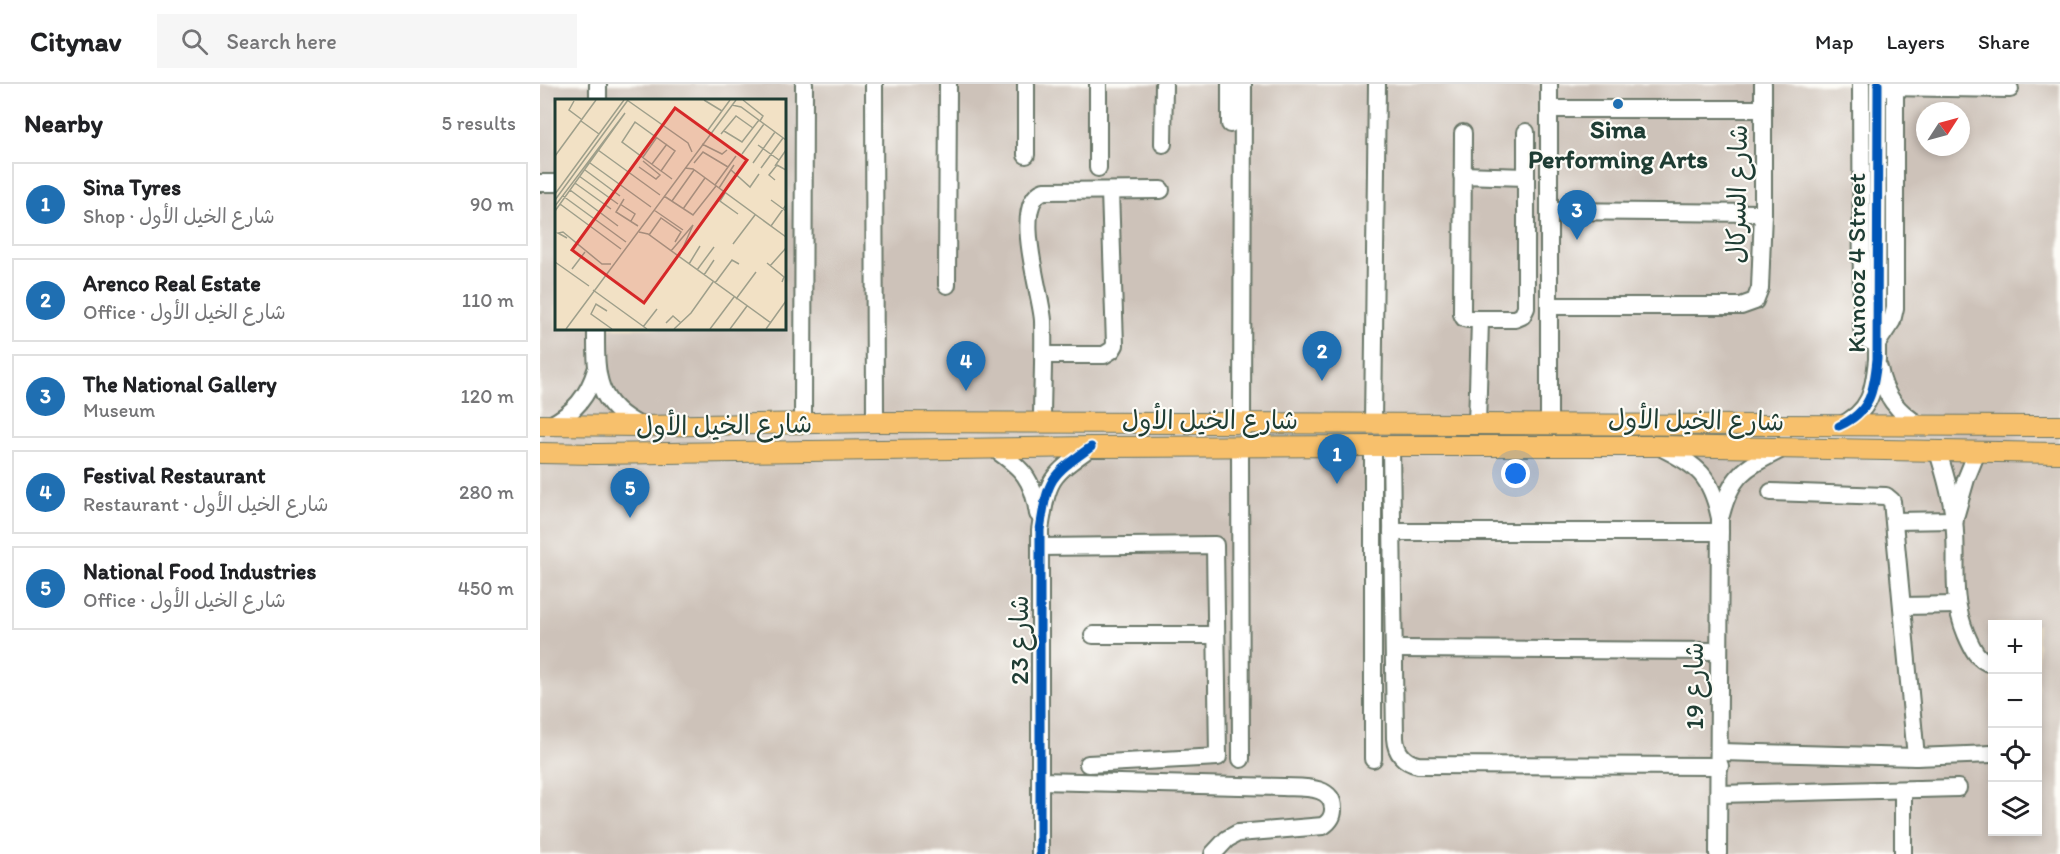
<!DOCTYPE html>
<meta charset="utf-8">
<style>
:root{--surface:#fff;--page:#f6f6f6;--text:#202124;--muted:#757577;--line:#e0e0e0;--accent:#1f6fb2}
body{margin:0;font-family:Itim,"Playpen Sans Arabic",sans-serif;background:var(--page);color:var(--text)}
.controls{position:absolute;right:18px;bottom:18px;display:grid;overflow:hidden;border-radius:0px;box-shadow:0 3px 9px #0003}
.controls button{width:54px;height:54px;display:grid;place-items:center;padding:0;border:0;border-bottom:2px solid var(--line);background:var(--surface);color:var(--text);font:30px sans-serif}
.compass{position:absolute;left:1376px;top:18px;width:54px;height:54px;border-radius:50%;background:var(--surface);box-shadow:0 3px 9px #0003;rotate:54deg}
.you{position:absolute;left:976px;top:390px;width:21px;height:21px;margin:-15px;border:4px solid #fff;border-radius:50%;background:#1a73e8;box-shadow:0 0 0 9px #1a73e833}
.badge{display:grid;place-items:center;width:39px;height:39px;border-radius:50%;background:var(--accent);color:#fff;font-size:20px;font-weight:700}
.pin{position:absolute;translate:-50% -50px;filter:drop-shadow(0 2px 3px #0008)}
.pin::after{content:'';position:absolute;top:32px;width:21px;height:18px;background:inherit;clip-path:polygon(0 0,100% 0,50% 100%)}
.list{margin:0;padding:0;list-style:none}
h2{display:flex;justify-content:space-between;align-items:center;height:78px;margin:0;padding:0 24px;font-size:26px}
h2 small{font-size:20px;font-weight:400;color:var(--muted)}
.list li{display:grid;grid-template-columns:39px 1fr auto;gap:18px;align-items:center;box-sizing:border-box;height:84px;margin:0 12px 12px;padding:0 12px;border:2px solid var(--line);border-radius:0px}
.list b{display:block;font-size:22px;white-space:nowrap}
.list p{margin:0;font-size:20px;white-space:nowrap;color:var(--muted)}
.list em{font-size:20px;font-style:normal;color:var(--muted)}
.icon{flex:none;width:33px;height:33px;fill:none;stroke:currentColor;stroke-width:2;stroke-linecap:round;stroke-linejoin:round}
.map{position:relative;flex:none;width:1520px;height:770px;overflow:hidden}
header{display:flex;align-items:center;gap:36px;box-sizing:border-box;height:84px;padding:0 30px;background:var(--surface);border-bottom:2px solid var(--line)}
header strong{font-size:28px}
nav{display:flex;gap:33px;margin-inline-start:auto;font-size:21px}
.search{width:420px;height:54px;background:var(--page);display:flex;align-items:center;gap:15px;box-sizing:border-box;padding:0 21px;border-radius:0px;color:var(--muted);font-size:22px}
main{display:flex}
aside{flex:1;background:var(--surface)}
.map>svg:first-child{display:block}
</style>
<header>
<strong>Citynav</strong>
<div class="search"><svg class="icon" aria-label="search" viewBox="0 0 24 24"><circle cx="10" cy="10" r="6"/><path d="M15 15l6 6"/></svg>Search here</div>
<nav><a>Map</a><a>Layers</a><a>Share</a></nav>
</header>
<main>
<aside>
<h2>Nearby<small>5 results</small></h2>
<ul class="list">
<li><span class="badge">1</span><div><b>Sina Tyres</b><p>Shop · شارع الخيل الأول</p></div><em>90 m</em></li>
<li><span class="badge">2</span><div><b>Arenco Real Estate</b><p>Office · شارع الخيل الأول</p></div><em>110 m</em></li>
<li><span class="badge">3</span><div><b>The National Gallery</b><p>Museum</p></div><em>120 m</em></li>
<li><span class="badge">4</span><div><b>Festival Restaurant</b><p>Restaurant · شارع الخيل الأول</p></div><em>280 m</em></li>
<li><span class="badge">5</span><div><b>National Food Industries</b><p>Office · شارع الخيل الأول</p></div><em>450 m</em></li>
</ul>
</aside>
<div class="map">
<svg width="1520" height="770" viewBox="0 0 1520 770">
<rect width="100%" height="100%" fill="#fdfcf7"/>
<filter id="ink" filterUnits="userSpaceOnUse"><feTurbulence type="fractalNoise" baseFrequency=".0167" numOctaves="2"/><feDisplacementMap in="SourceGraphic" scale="12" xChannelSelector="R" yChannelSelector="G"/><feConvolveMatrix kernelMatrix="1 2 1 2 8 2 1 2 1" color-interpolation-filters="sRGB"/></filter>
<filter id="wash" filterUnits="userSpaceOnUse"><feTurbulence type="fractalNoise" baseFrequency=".008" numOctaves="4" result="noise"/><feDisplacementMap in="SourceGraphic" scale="24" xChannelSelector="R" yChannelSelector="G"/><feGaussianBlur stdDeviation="1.35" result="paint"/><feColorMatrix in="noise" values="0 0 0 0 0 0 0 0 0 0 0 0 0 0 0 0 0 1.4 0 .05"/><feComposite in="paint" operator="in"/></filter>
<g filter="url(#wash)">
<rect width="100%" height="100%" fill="#f2e1c5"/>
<path fill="#cdc2b9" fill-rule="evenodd" d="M0,0H1520V770H0ZM16,16H244V244H16ZM1385,27H1421V63H1385ZM1452,540H1498V748H1452Z"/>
</g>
<g filter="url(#ink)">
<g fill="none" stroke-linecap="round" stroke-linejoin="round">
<defs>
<g id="minor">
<path d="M334,0L335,338"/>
<path d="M486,0V71"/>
<path d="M558,0V84"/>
<path d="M1321,0L1322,244C1323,253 1328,258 1337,259"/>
<path d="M1345,3L1470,5"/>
<path d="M58,16V0"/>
<path d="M1009,25H1223"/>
<path d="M690,40V0"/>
<path d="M923,49L922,230L924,234L928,235H975L982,232L986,224V48"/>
<path d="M623,60L624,0"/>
<path d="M922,91L986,93"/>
<path d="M0,99H16"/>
<path d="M1010,127L1223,129"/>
<path d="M407,201L408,0"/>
<path d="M1009,222H1201L1215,217L1220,204L1223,129V0"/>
<path d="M56,244C56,290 54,319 101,342"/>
<path d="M1338,258L1352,237L1355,224V0"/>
<path d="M503,271H564L572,266L575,261L570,107"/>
<path d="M1339,284C1344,311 1357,328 1381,342"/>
<path d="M263,339L264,0"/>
<path d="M502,339C502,305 504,271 503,237C502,211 470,119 504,107L621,106"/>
<path d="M702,339L703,0"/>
<path d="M833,340L837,0"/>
<path d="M1009,340V0"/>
<path d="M10,341C34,329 48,312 56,286"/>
<path d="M937,341L940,236"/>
<path d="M1299,342C1331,328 1334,306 1337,275L1338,0"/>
<path d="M700,362L701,675"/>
<path d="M851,363L855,654C856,669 864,678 878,681L1180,682"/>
<path d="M1120,363C1159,382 1171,392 1180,434L1178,770"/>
<path d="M453,364C482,384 493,394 498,430"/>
<path d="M1398,368C1405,390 1412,413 1414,436C1419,478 1409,509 1426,550C1432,564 1437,576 1452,580"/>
<path d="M1231,408L1346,412L1352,417L1376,673"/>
<path d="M1416,430L1426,395L1437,368"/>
<path d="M1181,431C1192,388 1207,383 1244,364"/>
<path d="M1355,437L1415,436"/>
<path d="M852,448H1180"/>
<path d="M500,463L675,461L678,673L548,680"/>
<path d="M1363,522L1416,521"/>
<path d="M553,551H676"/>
<path d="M854,565L1179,567"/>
<path d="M1180,668L1376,673L1452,670"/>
<path d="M833,675V362"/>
<path d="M500,697L743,703C760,704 794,700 793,726C793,733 789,738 783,742L698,749L687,755L673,770"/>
<path d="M1363,706V770"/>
<path d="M1179,710L1418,704"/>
<path d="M500,770V446C508,394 509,393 551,363"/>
</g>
<g id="major">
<path d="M0,341L101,342L335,338L1520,342"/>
<path d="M0,369L56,370L551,363L833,362H1119L1520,369"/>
</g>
</defs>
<use href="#minor" stroke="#697667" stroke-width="20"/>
<use href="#major" stroke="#697667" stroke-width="22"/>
<use href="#minor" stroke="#fff" stroke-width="16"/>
<use href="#major" stroke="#f7c06c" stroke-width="20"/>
<defs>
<g id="cycleway">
<path d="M1299,342C1331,328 1334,306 1337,275L1338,0"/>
<path d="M500,770V446C508,394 509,393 551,363"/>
</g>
</defs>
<use href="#cycleway" stroke="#fdfcf7" stroke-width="13"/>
<use href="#cycleway" stroke="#0057b8" stroke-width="9"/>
</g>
</g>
<circle fill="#1f6fb2" stroke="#fdfcf7" stroke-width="2" cx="1078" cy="20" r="6"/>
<g text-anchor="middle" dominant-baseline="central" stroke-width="4.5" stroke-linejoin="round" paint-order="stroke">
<g font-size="26" font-weight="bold" fill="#1f3d34" stroke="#fdfcf7">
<text x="1078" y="45">Sima<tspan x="1078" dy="30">Performing Arts</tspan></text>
</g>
<g font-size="26" fill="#1f3d34" stroke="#fdfcf7">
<text transform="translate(1197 110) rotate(-89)">شارع السركال</text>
<text transform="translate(1316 179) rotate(-90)">Kunooz 4 Street</text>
<text x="670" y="336">شارع الخيل الأول</text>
<text transform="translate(1156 336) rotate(1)">شارع الخيل الأول</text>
<text transform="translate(184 341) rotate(-1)">شارع الخيل الأول</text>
<text transform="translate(479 556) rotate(-90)">شارع 23</text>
<text transform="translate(1154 602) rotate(-90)">شارع 19</text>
</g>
</g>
<g transform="translate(15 15)">
<rect width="231" height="231" fill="#f2e1c5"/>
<path fill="none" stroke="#9e9f8b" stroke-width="1.5" d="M72,1L133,44L137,53M149,1L167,12M188,1L208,17L205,22M19,2L14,11L26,20M177,6L186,8L231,41M26,22L44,35M153,31L175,1M169,32L187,43L204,21M166,35L181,17L198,29M147,45L167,55L172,51M203,46L224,61M43,51L105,96M187,55L209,25M0,57L41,1M88,58L102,38M35,64L96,108M139,64L148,53L173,68M198,64L220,33M97,65L112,45M220,67L231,51M84,68L101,80L105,76L88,62M130,69L138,70L231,138M206,69L228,39M30,71L65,97M176,71L195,88L204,75M106,72L120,52L80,23L67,43L106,72L109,74L117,80M24,77L63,105M220,81L214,76L222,66L231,71M20,84L56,110M160,86L181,57M164,89L179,66M15,91L63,127M170,94L165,102L183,115M0,95L69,1M8,97L71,143M109,97L138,116L161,87M69,100L61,113L83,127M0,101L73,1M216,101L231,112M117,102L139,71M5,105L66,150M65,105L80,115L76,122M0,107L70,14L0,112M128,110L150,79M99,111L128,131M216,127L231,106M84,133L93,135L216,224M94,136L106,119L126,133L120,143M12,139L3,134L8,133L47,165H56M178,145L200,116M116,152L138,126L124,158M0,163L34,187M212,164L229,178L227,183M134,165L145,147M215,167L231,149M17,170L30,153M142,171L159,148M149,176L159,161M160,184L177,161L184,165M38,191L92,230M181,200L201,173M52,212L41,205L36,215L57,230M111,224L118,217L126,224M88,228L102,210M11,230L181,1M119,230L136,214L158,183M155,230L179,198M175,230L192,207M211,230L231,202"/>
<path fill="#d62828" fill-opacity="0.15" stroke="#d62828" stroke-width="3" d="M120,9L192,61L89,204L17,151Z"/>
<rect width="231" height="231" fill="none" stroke="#1f3d34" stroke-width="3"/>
</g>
</svg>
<div class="controls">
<button>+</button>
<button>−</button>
<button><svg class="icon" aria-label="locate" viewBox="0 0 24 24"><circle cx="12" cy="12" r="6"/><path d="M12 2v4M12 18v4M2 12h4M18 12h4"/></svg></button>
<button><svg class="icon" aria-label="layers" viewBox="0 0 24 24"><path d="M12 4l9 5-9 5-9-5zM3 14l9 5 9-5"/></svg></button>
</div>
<svg class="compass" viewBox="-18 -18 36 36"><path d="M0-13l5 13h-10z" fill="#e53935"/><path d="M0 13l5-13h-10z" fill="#757577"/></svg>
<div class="you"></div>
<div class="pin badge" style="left:797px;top:400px">1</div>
<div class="pin badge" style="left:782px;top:297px">2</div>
<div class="pin badge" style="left:1037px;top:156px">3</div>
<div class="pin badge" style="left:426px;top:307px">4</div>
<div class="pin badge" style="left:90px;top:434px">5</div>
</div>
</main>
